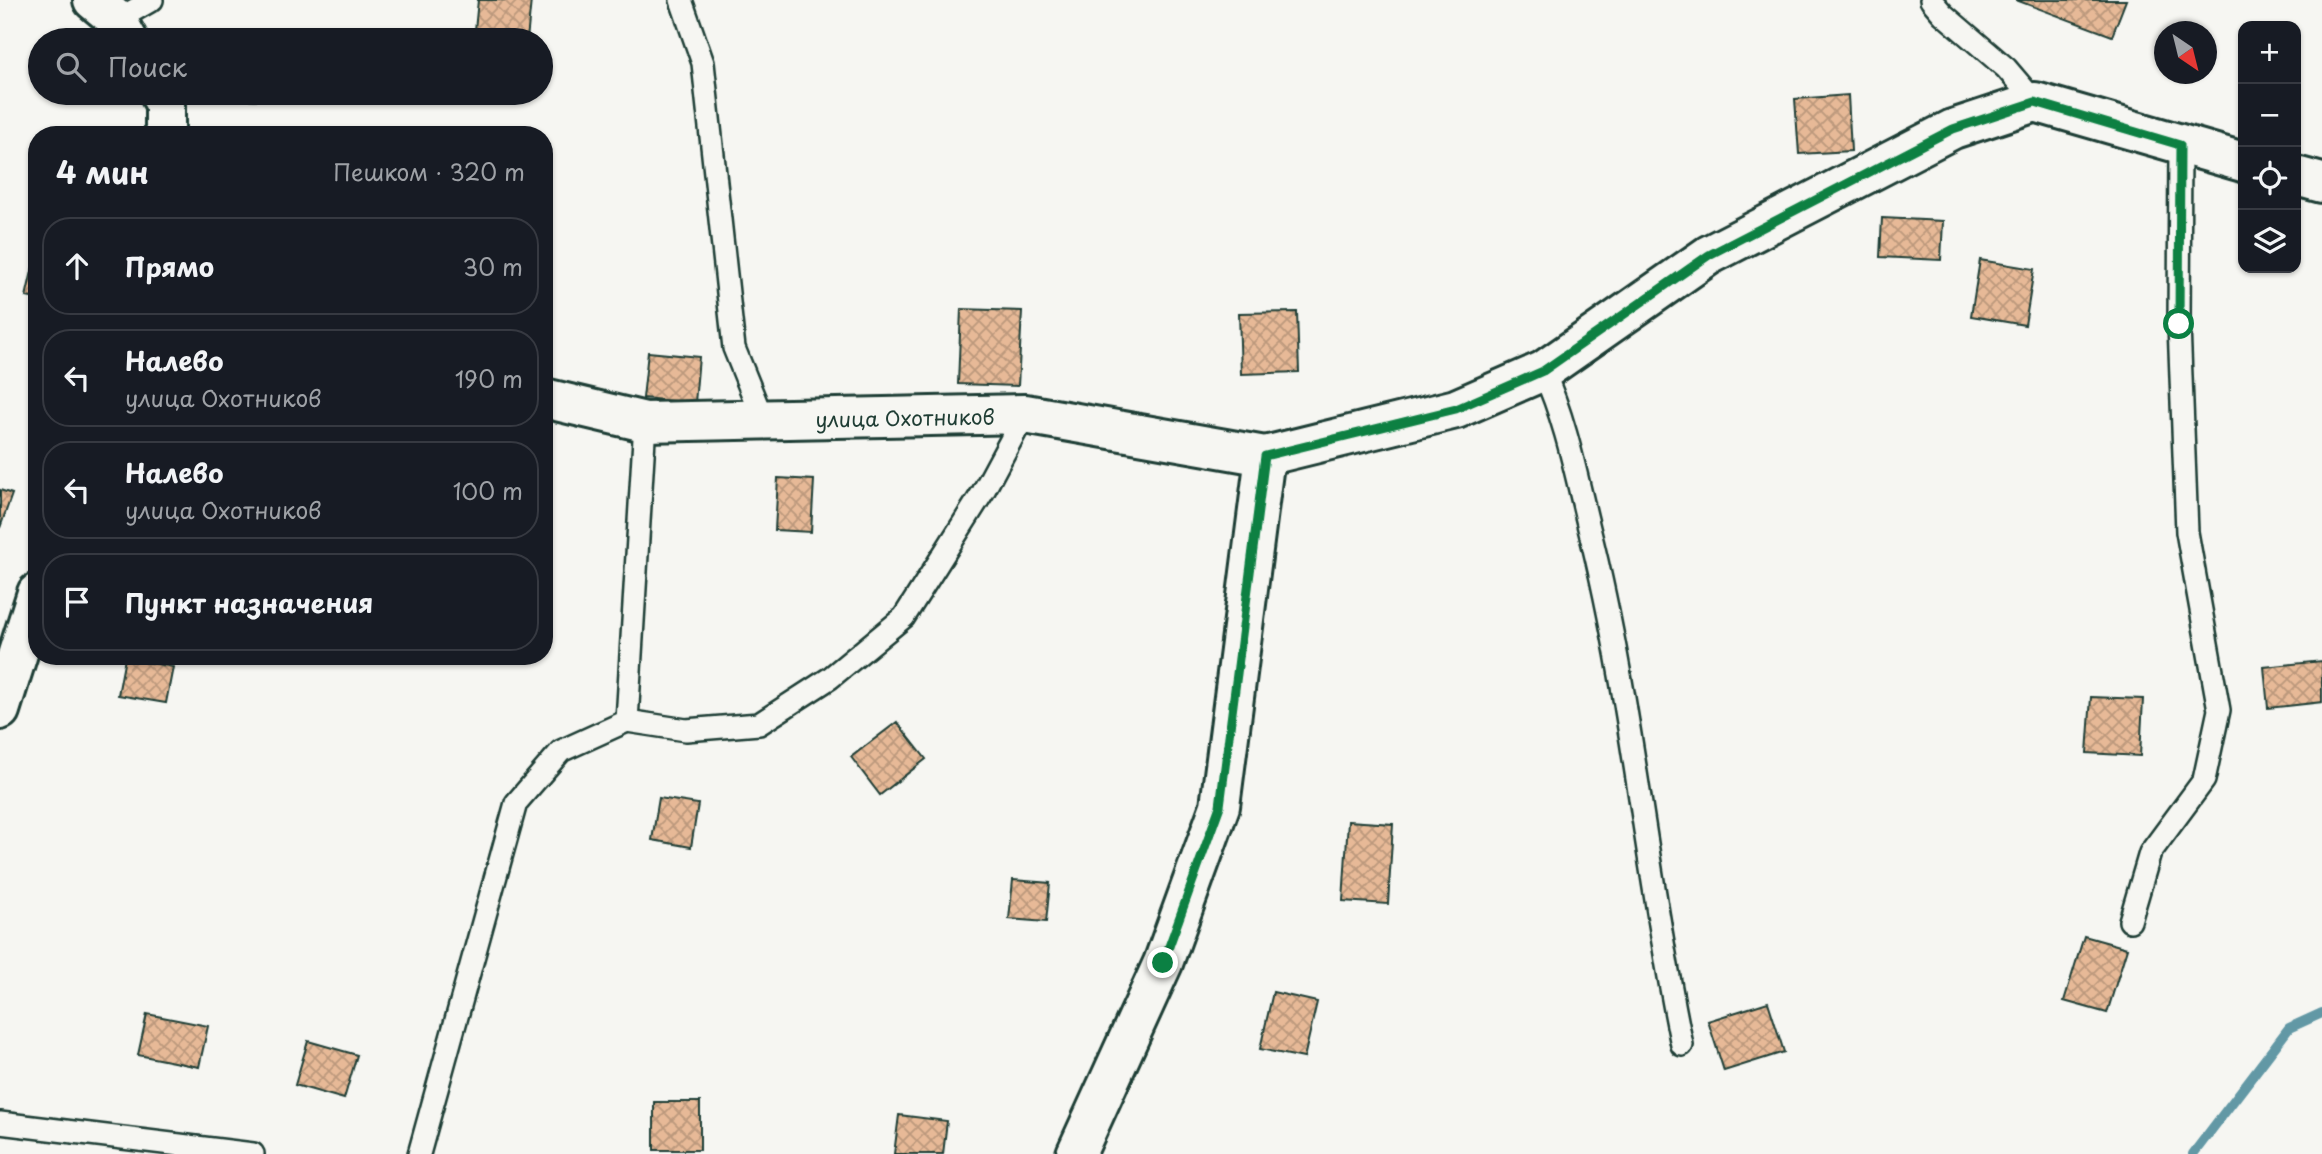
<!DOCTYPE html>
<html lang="ru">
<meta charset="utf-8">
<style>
:root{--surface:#171b24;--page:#20242c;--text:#f1f3f6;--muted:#9ea1a6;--line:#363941}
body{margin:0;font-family:"Playpen Sans",sans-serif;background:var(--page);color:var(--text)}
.controls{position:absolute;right:21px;top:21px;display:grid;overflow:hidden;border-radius:14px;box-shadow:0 2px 5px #0004}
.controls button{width:63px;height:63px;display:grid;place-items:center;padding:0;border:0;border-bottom:2px solid var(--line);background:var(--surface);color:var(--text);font:35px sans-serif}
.compass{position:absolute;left:2154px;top:21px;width:63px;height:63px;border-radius:50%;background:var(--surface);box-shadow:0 2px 5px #0004;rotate:145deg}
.stop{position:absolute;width:21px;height:21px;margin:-16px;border:5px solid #0b8043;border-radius:50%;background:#fff}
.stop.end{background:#0b8043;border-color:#fff;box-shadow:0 2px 7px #0008}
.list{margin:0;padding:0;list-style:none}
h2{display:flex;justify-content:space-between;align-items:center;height:91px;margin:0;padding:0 28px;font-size:30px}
h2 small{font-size:23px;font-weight:400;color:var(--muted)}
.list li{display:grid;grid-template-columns:46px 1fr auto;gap:21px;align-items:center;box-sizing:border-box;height:98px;margin:0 14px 14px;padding:0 14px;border:2px solid var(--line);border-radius:28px}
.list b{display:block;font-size:26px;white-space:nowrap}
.list p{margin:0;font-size:23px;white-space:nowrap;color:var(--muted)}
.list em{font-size:23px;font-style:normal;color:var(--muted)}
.icon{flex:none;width:38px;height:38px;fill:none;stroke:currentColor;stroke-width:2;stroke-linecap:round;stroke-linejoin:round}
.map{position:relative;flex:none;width:2322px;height:1154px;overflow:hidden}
.search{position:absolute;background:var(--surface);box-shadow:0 2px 5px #0004;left:28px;top:28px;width:525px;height:77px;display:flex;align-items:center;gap:18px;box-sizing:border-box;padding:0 24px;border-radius:38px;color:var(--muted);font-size:26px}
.panel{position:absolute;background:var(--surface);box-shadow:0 2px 5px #0004;left:28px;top:126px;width:525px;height:539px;border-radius:28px}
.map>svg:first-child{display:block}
</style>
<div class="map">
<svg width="2322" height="1154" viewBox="0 0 2322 1154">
<defs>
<pattern id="building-cross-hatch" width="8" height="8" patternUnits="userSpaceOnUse" patternTransform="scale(1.75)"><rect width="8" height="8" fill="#e7b997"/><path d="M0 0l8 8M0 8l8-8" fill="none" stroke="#bb987c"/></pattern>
</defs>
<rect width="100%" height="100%" fill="#f6f6f2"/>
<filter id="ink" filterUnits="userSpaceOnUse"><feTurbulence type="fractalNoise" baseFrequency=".0143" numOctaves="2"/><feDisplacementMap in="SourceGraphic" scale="14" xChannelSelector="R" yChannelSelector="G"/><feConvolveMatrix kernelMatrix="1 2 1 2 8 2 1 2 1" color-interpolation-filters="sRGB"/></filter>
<g filter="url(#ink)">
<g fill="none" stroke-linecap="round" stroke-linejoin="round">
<path stroke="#6298a5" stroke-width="10" d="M2193,1154L2289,1028L2322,1013"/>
</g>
<g fill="url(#building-cross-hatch)" stroke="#1f3d34" stroke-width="2">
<path d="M478,0H531L527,40H474Z"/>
<path d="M2016,0H2126L2112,36Z"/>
<path d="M227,93H266V100L227,98Z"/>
<path d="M1848,95L1851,151L1799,154L1795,99Z"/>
<path d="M1882,218L1943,221L1941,260L1880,257Z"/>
<path d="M37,250V299L26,297Z"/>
<path d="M1980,260L2034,269L2025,325L1971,316Z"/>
<path d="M961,309L1022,311L1018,386L958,384Z"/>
<path d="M1297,312L1299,372L1241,374L1239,313Z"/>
<path d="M648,352L699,357L695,403L643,398Z"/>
<path d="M778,478L814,480L811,532L775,530Z"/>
<path d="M0,490L12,494L0,528Z"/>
<path d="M125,658L173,667L166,703L118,695Z"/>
<path d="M2322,661V702L2268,708L2264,667Z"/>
<path d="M2091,697L2143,699L2140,756L2087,753Z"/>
<path d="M897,722L926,759L880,795L851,757Z"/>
<path d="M659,798L698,804L691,847L652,840Z"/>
<path d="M1348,821L1393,824L1388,904L1343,901Z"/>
<path d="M1013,880L1050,883L1046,922L1009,919Z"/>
<path d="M2084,936L2127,948L2107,1013L2064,1001Z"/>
<path d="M1273,992L1317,1002L1304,1058L1260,1049Z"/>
<path d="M1768,1002L1784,1052L1724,1071L1708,1021Z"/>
<path d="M147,1014L208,1026L199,1067L138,1055Z"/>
<path d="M308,1041L357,1055L344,1099L295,1085Z"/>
<rect x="654" y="1102" width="46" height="48"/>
<path d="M899,1115L947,1121L943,1154H894Z"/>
</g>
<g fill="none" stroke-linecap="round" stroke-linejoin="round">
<defs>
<g id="lane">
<path d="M681,0L703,63L734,348L763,420"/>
<path d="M1931,0L1943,14L2006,68L2035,102"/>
<path d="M117,20L152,0"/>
<path d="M1543,371C1566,421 1576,475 1589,528C1632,698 1646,873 1682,1045"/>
<path d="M627,721L686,730L759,724L830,678L904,617L983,492L1025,414"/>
<path d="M2130,921L2150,853L2204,780L2219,710L2187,532L2179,325L2180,145"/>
<path d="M0,1123L253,1154"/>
<path d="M419,1154L516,803L561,751L627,721L645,422"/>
</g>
<g id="street">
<path d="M93,0L117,20L128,40"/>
<path d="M159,93L165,104V135"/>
<path d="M2296,176L2322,183"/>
<path d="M544,398L645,422L1025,414L1265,456L1456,409L1543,371L1709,255L1953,129L2035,102L2243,162"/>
<path d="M0,710L37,593"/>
<path d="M1076,1154L1163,963L1220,806L1265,456"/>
</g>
</defs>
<use href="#lane" stroke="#1f3d34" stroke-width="26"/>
<use href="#street" stroke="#1f3d34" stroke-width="44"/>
<use href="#lane" stroke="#f6f6f2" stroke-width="21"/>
<use href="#street" stroke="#f6f6f2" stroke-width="38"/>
</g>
</g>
<g fill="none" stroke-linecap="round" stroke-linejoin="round" filter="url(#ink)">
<path stroke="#0b8043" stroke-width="9" d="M1163,963L1220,806L1265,456L1456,409L1543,371L1709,255L1953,129L2035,102L2180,145L2179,324"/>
</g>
<g text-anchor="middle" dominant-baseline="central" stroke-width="5" stroke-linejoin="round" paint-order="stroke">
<g font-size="21" fill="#1f3d34" stroke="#f6f6f2">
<text transform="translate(905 417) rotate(-1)">улица Охотников</text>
</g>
</g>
</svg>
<div class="controls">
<button>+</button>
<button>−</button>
<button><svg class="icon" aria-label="locate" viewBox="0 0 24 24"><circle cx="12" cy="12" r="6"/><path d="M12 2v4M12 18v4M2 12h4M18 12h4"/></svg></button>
<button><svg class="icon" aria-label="layers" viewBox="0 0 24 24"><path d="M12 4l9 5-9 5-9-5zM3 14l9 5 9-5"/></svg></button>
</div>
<svg class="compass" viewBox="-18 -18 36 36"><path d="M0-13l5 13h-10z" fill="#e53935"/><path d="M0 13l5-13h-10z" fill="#9ea1a6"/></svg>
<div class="stop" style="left:2179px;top:324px"></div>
<div class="stop end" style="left:1163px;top:963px"></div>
<div class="search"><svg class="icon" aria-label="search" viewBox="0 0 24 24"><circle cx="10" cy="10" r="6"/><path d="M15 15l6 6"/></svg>Поиск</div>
<section class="panel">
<h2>4 мин<small>Пешком · 320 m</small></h2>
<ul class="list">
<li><svg class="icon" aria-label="ahead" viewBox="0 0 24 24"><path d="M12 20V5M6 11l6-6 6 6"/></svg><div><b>Прямо</b></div><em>30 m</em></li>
<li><svg class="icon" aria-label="left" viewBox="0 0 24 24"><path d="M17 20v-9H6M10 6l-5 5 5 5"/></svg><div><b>Налево</b><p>улица Охотников</p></div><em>190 m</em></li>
<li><svg class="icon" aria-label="left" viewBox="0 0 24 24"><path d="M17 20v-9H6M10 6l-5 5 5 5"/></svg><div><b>Налево</b><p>улица Охотников</p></div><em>100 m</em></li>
<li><svg class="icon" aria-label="arrive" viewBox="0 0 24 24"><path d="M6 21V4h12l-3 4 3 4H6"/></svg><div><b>Пункт назначения</b></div></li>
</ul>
</section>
</div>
